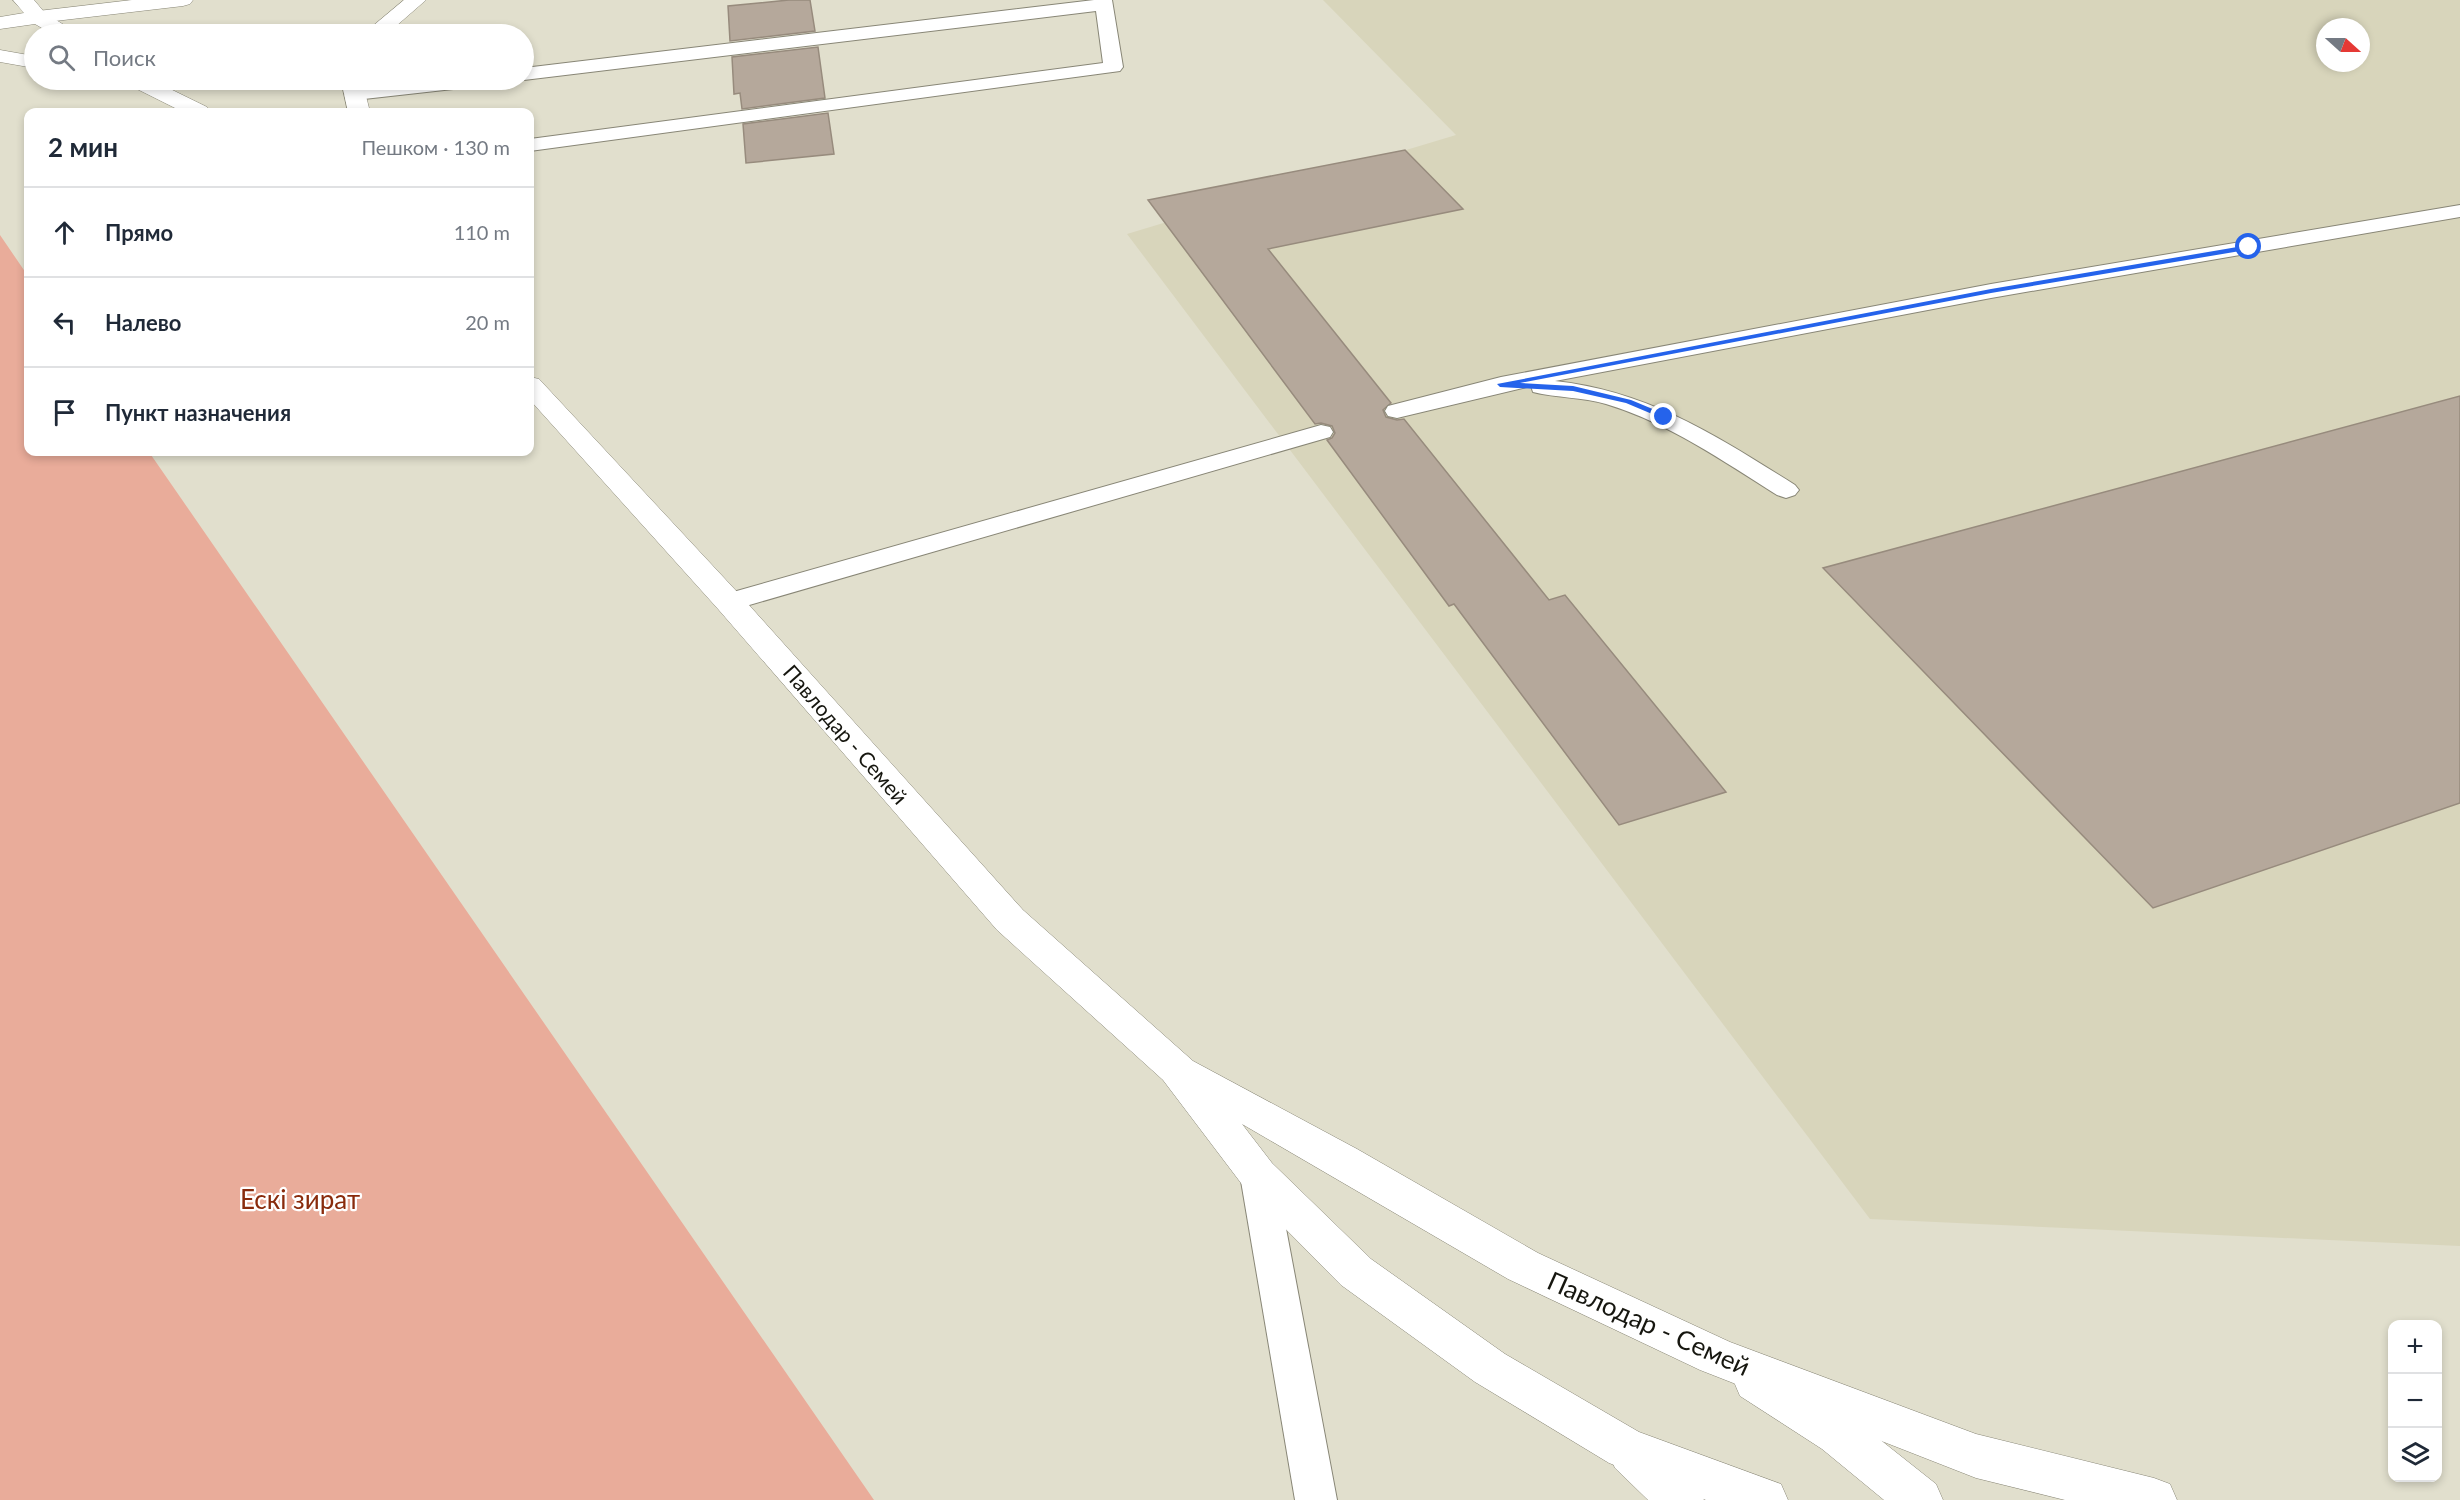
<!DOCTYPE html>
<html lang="ru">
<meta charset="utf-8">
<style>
:root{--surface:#fff;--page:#f6f6f7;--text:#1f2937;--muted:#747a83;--line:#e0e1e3}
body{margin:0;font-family:Lato,sans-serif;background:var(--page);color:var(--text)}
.controls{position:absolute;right:18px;bottom:18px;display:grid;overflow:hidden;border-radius:12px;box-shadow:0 3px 9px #0003}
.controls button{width:54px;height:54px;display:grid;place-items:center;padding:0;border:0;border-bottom:2px solid var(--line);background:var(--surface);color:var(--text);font:30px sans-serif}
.compass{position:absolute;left:2316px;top:18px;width:54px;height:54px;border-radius:50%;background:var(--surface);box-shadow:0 3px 9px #0003;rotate:111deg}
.stop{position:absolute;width:18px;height:18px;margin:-14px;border:4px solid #2563eb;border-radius:50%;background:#fff}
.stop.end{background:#2563eb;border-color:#fff;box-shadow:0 2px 6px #0008}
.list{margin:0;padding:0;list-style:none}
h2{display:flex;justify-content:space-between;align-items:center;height:78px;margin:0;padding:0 24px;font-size:26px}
h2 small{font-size:20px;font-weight:400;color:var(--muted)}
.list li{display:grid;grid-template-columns:39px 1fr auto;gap:18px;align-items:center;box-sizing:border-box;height:90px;padding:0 24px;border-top:2px solid var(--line)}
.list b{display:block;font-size:22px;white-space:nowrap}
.list em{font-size:20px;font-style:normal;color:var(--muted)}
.icon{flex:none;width:33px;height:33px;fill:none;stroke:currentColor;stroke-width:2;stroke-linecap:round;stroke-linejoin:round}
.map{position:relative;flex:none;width:2460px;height:1500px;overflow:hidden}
.search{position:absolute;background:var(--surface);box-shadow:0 3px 9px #0003;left:24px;top:24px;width:510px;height:66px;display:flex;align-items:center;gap:15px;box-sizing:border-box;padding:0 21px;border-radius:33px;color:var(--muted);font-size:22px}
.panel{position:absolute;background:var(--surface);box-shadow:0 3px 9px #0003;left:24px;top:108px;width:510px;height:348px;border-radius:12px}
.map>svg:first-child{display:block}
</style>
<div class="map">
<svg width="2460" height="1500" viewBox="0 0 2460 1500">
<rect width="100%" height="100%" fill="#e1dfcd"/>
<path fill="#d8d5bb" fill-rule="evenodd" d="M1323,0H2460V1246L1870,1219L1127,234L1456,135ZM2325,27H2361V63H2325Z"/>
<path fill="#e9ac9a" d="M0,235L28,276V452H149L874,1500H0Z"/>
<g fill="#b5a89b" stroke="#978b7d" stroke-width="1.5">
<path d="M789,0H810L815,31L730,41L728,6Z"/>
<path d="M818,47L825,98L742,109L740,93L734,94L732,57Z"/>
<path d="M828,113L834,154L746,163L743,124Z"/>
<path d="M1405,150L1463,209L1268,249L1391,403L1383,410L1386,417L1397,420L1404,419L1549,600L1565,595L1726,792L1619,825L1454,604L1449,606L1327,440L1332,438L1335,433L1332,426L1321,423L1315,424L1148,200Z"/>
<path d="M2460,396V803L2153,908L1823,568Z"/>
</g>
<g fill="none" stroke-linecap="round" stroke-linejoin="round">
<defs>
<g id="lane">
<path d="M1094,0H1112L1123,67L1120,71L530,151V139L1103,63L1096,11L524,80V68Z"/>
<path d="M432,80H490L487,84L480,86L355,100L348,98L345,94L348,90L355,88Z"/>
<path d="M2460,205V217L1991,298L1555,381C1648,391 1717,436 1795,485L1799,490L1795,495L1786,498L1777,495C1723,461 1669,423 1606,404C1582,397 1557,398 1533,392L1531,386L1397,418L1388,416L1385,411L1388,406L1501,377L1991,284Z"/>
<path d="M1321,425L1330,427L1333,432L1330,437L739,608L729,611L719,608L715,602L719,596Z"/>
<path d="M1258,1159L1271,1164L1276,1175L1337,1500H1295L1240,1175L1245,1164Z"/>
</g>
<g id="street">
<path d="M1756,1362L1772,1368L1854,1419L1936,1484L1943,1500H1884L1822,1449L1740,1396L1734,1382L1740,1368Z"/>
<path d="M1631,1431C1657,1442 1693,1474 1704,1500H1648L1615,1468L1608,1453L1615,1438Z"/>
</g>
<path id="secondary" d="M132,0H193L190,4L183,6L38,23L31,21L28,17L31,13L38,11Z"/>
<g id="highway">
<path d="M13,0H34L45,13L72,30L75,34H52L35,24L0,29V17L24,13Z"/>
<path d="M404,0H426L387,34H365L368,30Z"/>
<path d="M0,50L34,56V68L0,62Z"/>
<path d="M126,80H152L207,107L210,112H183L129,85Z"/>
<path d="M341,80H362L370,112H348Z"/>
<path d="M530,377L539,379L740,595L1023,910L1193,1061L1357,1149L1538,1253L1730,1342L1976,1434L2154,1478L2170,1484L2177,1500H2065L1976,1478L1700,1370L1508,1279L1242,1124L1272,1163L1371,1259L1505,1354L1639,1432L1781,1484L1788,1500H1706L1609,1463L1475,1382L1341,1285L1244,1187L1163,1080L997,930L718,609L530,400Z"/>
</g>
</defs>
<use href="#lane" stroke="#888676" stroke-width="2"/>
<use href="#street" stroke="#888676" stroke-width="1"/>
<use href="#secondary" stroke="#888676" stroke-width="1"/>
<use href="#highway" stroke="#888676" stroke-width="1"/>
<use href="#lane" fill="#fff" fill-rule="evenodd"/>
<use href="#street" fill="#fff" fill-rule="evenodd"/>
<use href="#secondary" fill="#fff" fill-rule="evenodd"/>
<use href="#highway" fill="#fff" fill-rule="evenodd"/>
</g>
<path fill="#2563eb" d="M2249,245L2252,249L1991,293L1520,383L1573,386L1631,400L1667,415V419H1664L1626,403L1573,391L1500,387L1497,384L1991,289Z"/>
<g text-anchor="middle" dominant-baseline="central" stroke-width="4.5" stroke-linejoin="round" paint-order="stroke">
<g font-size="21" fill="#16160f" stroke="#fff">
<text transform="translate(846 734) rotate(49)">Павлодар - Семей</text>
</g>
<g font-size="26" fill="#892b0c" stroke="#fff">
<text x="300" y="1199">Ескі зират</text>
</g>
<g font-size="26" fill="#16160f" stroke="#fff">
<text transform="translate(1649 1323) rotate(24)">Павлодар - Семей</text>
</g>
</g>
</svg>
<div class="controls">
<button>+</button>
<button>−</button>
<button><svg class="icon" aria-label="layers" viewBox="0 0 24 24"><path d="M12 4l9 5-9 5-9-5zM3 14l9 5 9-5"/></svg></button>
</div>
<svg class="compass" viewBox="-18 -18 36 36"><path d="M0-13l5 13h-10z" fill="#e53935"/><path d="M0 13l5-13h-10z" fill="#747a83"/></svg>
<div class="stop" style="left:2249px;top:247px"></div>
<div class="stop end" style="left:1664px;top:417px"></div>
<div class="search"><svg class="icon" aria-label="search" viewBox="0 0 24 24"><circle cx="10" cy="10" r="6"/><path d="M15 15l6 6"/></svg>Поиск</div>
<section class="panel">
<h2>2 мин<small>Пешком · 130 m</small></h2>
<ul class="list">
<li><svg class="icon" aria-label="ahead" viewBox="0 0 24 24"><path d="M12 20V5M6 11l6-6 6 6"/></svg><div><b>Прямо</b></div><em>110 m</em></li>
<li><svg class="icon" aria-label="left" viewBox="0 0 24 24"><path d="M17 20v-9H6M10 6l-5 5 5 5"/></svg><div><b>Налево</b></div><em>20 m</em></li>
<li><svg class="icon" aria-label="arrive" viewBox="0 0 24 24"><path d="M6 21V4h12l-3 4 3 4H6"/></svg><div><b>Пункт назначения</b></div></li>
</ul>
</section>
</div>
